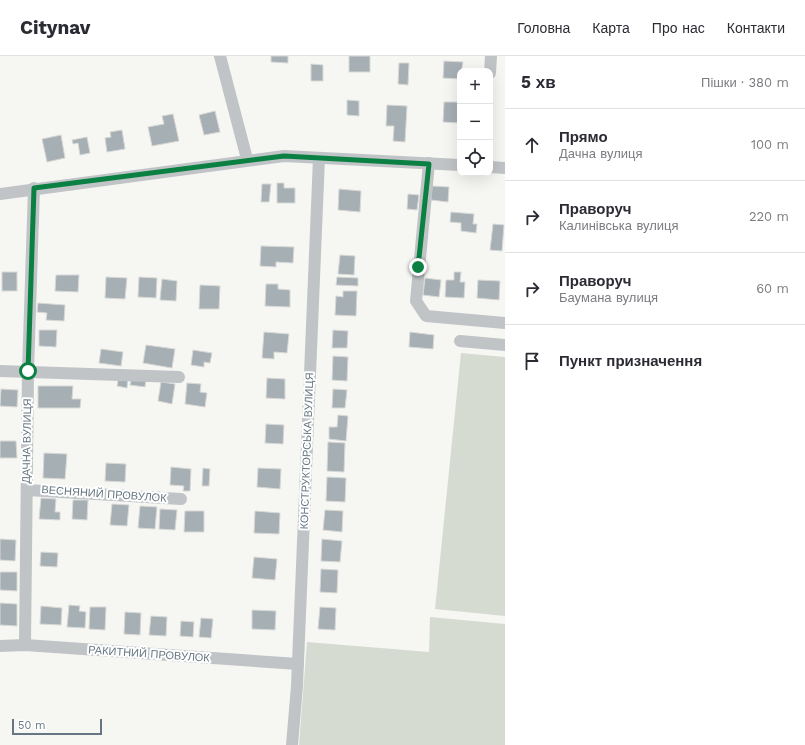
<!DOCTYPE html>
<html lang="uk">
<meta charset="utf-8">
<style>
:root{--surface:#fff;--page:#f7f7f7;--text:#2b2b33;--muted:#7c7c81;--line:#e1e1e2}
body{margin:0;font-family:"Work Sans",sans-serif;background:var(--page);color:var(--text)}
.controls{position:absolute;right:12px;top:12px;display:grid;overflow:hidden;border-radius:8px;box-shadow:0 4px 16px #0002}
.controls button{width:36px;height:36px;display:grid;place-items:center;padding:0;border:0;border-bottom:1px solid var(--line);background:var(--surface);color:var(--text);font:20px sans-serif}
.scale{position:absolute;left:12px;bottom:10px;width:90px;box-sizing:border-box;padding-left:4px;border:2px solid #667783;border-top:0;font-size:11px;line-height:14px;white-space:nowrap;color:#667783;-webkit-text-stroke:3px #fff;paint-order:stroke}
.stop{position:absolute;width:12px;height:12px;margin:-9px;border:3px solid #0b8043;border-radius:50%;background:#fff}
.stop.end{background:#0b8043;border-color:#fff;box-shadow:0 1px 4px #0008}
.list{margin:0;padding:0;list-style:none}
h2{display:flex;justify-content:space-between;align-items:center;height:52px;margin:0;padding:0 16px;font-size:17px}
h2 small{font-size:13px;font-weight:400;color:var(--muted)}
.list li{display:grid;grid-template-columns:26px 1fr auto;gap:12px;align-items:center;box-sizing:border-box;height:72px;padding:0 16px;border-top:1px solid var(--line)}
.list b{display:block;font-size:15px;white-space:nowrap}
.list p{margin:0;font-size:13px;white-space:nowrap;color:var(--muted)}
.list em{font-size:13px;font-style:normal;color:var(--muted)}
.icon{flex:none;width:22px;height:22px;fill:none;stroke:currentColor;stroke-width:2;stroke-linecap:round;stroke-linejoin:round}
.map{position:relative;flex:none;width:505px;height:689px;overflow:hidden}
header{display:flex;align-items:center;gap:24px;box-sizing:border-box;height:56px;padding:0 20px;background:var(--surface);border-bottom:1px solid var(--line)}
header strong{font-size:19px}
nav{display:flex;gap:22px;margin-inline-start:auto;font-size:14px}
main{display:flex}
aside{flex:1;background:var(--surface)}
.map>svg:first-child{display:block}
</style>
<header>
<strong>Citynav</strong>
<nav><a>Головна</a><a>Карта</a><a>Про нас</a><a>Контакти</a></nav>
</header>
<main>
<div class="map">
<svg width="505" height="689" viewBox="0 0 505 689">
<rect width="100%" height="100%" fill="#f6f6f3"/>
<g fill="#d6dbd2">
<path d="M461,297L505,301V560L435,553Z"/>
<path d="M430,561L505,568V689H299L307,586L429,596Z"/>
</g>
<g fill="#a6afb4" stroke="#d8d8d6">
<path d="M271,0H288V7L271,6Z"/>
<rect x="349" y="0" width="21" height="16"/>
<path d="M444,5L463,6L460,23L443,22Z"/>
<path d="M399,7H409L408,29L398,28Z"/>
<path d="M311,8L323,9V25H311Z"/>
<path d="M347,44L359,45V60L347,59Z"/>
<path d="M444,46H460V67L443,66Z"/>
<path d="M387,49L407,50L405,86L393,85L394,70H386Z"/>
<path d="M215,55L220,76L204,79L199,59Z"/>
<path d="M173,58L179,85L152,90L148,71L164,68L162,60Z"/>
<path d="M122,74L125,93L107,96L105,82L111,81L110,76Z"/>
<path d="M61,79L65,102L47,106L42,83Z"/>
<path d="M87,81L90,97L80,99L78,87L73,88L72,84Z"/>
<path d="M277,127H284V132H295V147H277Z"/>
<path d="M262,128H271L269,146H261Z"/>
<path d="M432,130L449,131L448,146L431,144Z"/>
<path d="M339,133L361,135L360,156L338,154Z"/>
<path d="M408,138L419,139L417,154L407,153Z"/>
<path d="M451,156L474,158L473,168H477L476,177L461,175V167L450,166Z"/>
<path d="M493,168L504,169L502,195L490,194Z"/>
<path d="M261,190L294,191L293,207L276,206V211L260,210Z"/>
<path d="M340,199L355,200L354,219L338,218Z"/>
<rect x="2" y="216" width="15" height="19"/>
<path d="M454,216H461L460,226H465L464,242L445,241L446,224H454Z"/>
<path d="M56,219H79L78,236L55,235Z"/>
<path d="M106,221L127,222L125,243L105,242Z"/>
<path d="M139,221L157,222L156,242L138,241Z"/>
<path d="M337,221L358,222V230L336,229Z"/>
<path d="M425,222L441,224L439,241L423,239Z"/>
<path d="M162,223L177,225L176,245L160,244Z"/>
<path d="M478,224L500,225L499,244L477,242Z"/>
<path d="M266,228H278V233L290,234V251L265,250Z"/>
<path d="M200,229L220,230L219,253H199Z"/>
<path d="M343,235H357L356,260L335,259L336,240L343,241Z"/>
<path d="M38,247L65,249L64,265L46,264L47,257L37,256Z"/>
<path d="M39,274H57L56,291L39,290Z"/>
<path d="M333,274L348,275L347,292H332Z"/>
<path d="M264,276L289,278L287,297L274,296V303L262,302Z"/>
<path d="M410,276L434,279L433,293L409,291Z"/>
<path d="M146,289L175,293L172,312L143,307Z"/>
<path d="M101,293L123,296L121,310L99,307Z"/>
<path d="M193,294L212,297L210,307L204,306V311L191,309Z"/>
<path d="M333,300L348,301L347,325L332,324Z"/>
<path d="M119,320L128,321L127,332L117,330Z"/>
<path d="M132,321L146,323L145,331L130,329Z"/>
<path d="M267,322L285,323V343L266,342Z"/>
<path d="M161,326L175,328L172,348L158,345Z"/>
<path d="M187,327L201,328L200,336L207,337L205,351L185,348Z"/>
<path d="M38,330H73L72,343H81L80,352H38Z"/>
<path d="M1,333L18,334L17,351L0,350Z"/>
<path d="M333,333L347,334L345,352H332Z"/>
<path d="M338,359L348,360L346,385L329,383V371H337Z"/>
<path d="M266,368L284,369L283,388L265,387Z"/>
<path d="M0,385H16L17,402H0Z"/>
<path d="M328,386L345,387L344,416L327,415Z"/>
<path d="M44,397L67,398L65,423L43,422Z"/>
<path d="M106,407L126,408L125,426L105,425Z"/>
<path d="M171,411L191,413L190,435H183L184,430L170,429Z"/>
<path d="M203,412L210,413L209,430H202Z"/>
<path d="M258,412L281,413L280,433L257,431Z"/>
<path d="M327,421L346,422L345,446L326,445Z"/>
<path d="M41,442L56,443L55,456H60V464L39,463Z"/>
<path d="M73,444H88L87,464L72,463Z"/>
<path d="M112,448L129,449L127,470L110,469Z"/>
<path d="M140,450L157,451L155,473L138,472Z"/>
<path d="M160,453L177,454L175,474L159,473Z"/>
<path d="M325,454L343,455L342,476L323,474Z"/>
<path d="M185,455H204V476H184Z"/>
<path d="M255,455L280,457L279,478L254,477Z"/>
<path d="M0,483L16,484L15,505L0,504Z"/>
<path d="M322,483L342,485L340,506L321,505Z"/>
<path d="M41,496L58,497L57,511L40,510Z"/>
<path d="M254,501L277,503L275,524L252,522Z"/>
<path d="M321,513L338,514L337,537L320,536Z"/>
<path d="M0,516H17V535L0,534Z"/>
<path d="M0,547L17,548V570L0,569Z"/>
<path d="M69,549L80,550L79,555L86,556L85,572L67,571Z"/>
<path d="M41,550L62,552L61,569L40,568Z"/>
<path d="M90,551H106L105,574L89,573Z"/>
<path d="M320,551L336,552L335,574L318,573Z"/>
<path d="M252,554L276,555L275,574L252,573Z"/>
<path d="M125,556L141,557L140,579L124,578Z"/>
<path d="M151,560L167,561L166,580L149,579Z"/>
<path d="M201,562L213,563L211,582L199,581Z"/>
<path d="M181,565L194,566L193,581L180,580Z"/>
</g>
<g fill="none" stroke-linecap="round" stroke-linejoin="round">
<g stroke="#c0c4c7" stroke-width="12">
<path d="M220,0L247,103"/>
<path d="M490,17L491,0"/>
<path d="M429,107L416,245L426,260L505,267"/>
<path d="M490,111L505,112"/>
<path d="M0,138L284,100L460,109"/>
<path d="M460,285L505,289"/>
<path d="M0,315L179,321"/>
<path d="M27,434L181,443"/>
<path d="M25,589L28,315L34,132"/>
<path d="M0,590L25,589L298,608"/>
<path d="M292,689L297,630L319,102"/>
</g>
</g>
<g fill="none" stroke-linecap="round" stroke-linejoin="round">
<path stroke="#0b8043" stroke-width="5" d="M28,315L34,132L284,100L429,108L418,211"/>
</g>
<g text-anchor="middle" dominant-baseline="central" stroke-width="4" stroke-linejoin="round" paint-order="stroke">
<g font-size="11" fill="#667783" stroke="#fff">
<text transform="translate(27 385) rotate(-89)">ДАЧНА ВУЛИЦЯ</text>
<text transform="translate(307 395) rotate(-88)">КОНСТРУКТОРСЬКА ВУЛИЦЯ</text>
<text transform="translate(104 438) rotate(4)">ВЕСНЯНИЙ ПРОВУЛОК</text>
<text transform="translate(149 598) rotate(4)">РАКИТНИЙ ПРОВУЛОК</text>
</g>
</g>
</svg>
<div class="controls">
<button>+</button>
<button>−</button>
<button><svg class="icon" aria-label="locate" viewBox="0 0 24 24"><circle cx="12" cy="12" r="6"/><path d="M12 2v4M12 18v4M2 12h4M18 12h4"/></svg></button>
</div>
<div class="scale">50 m</div>
<div class="stop" style="left:28px;top:315px"></div>
<div class="stop end" style="left:418px;top:211px"></div>
</div>
<aside>
<h2>5 хв<small>Пішки · 380 m</small></h2>
<ul class="list">
<li><svg class="icon" aria-label="ahead" viewBox="0 0 24 24"><path d="M12 20V5M6 11l6-6 6 6"/></svg><div><b>Прямо</b><p>Дачна вулиця</p></div><em>100 m</em></li>
<li><svg class="icon" aria-label="right" viewBox="0 0 24 24"><path d="M7 20v-9h11M14 6l5 5-5 5"/></svg><div><b>Праворуч</b><p>Калинівська вулиця</p></div><em>220 m</em></li>
<li><svg class="icon" aria-label="right" viewBox="0 0 24 24"><path d="M7 20v-9h11M14 6l5 5-5 5"/></svg><div><b>Праворуч</b><p>Баумана вулиця</p></div><em>60 m</em></li>
<li><svg class="icon" aria-label="arrive" viewBox="0 0 24 24"><path d="M6 21V4h12l-3 4 3 4H6"/></svg><div><b>Пункт призначення</b></div></li>
</ul>
</aside>
</main>
